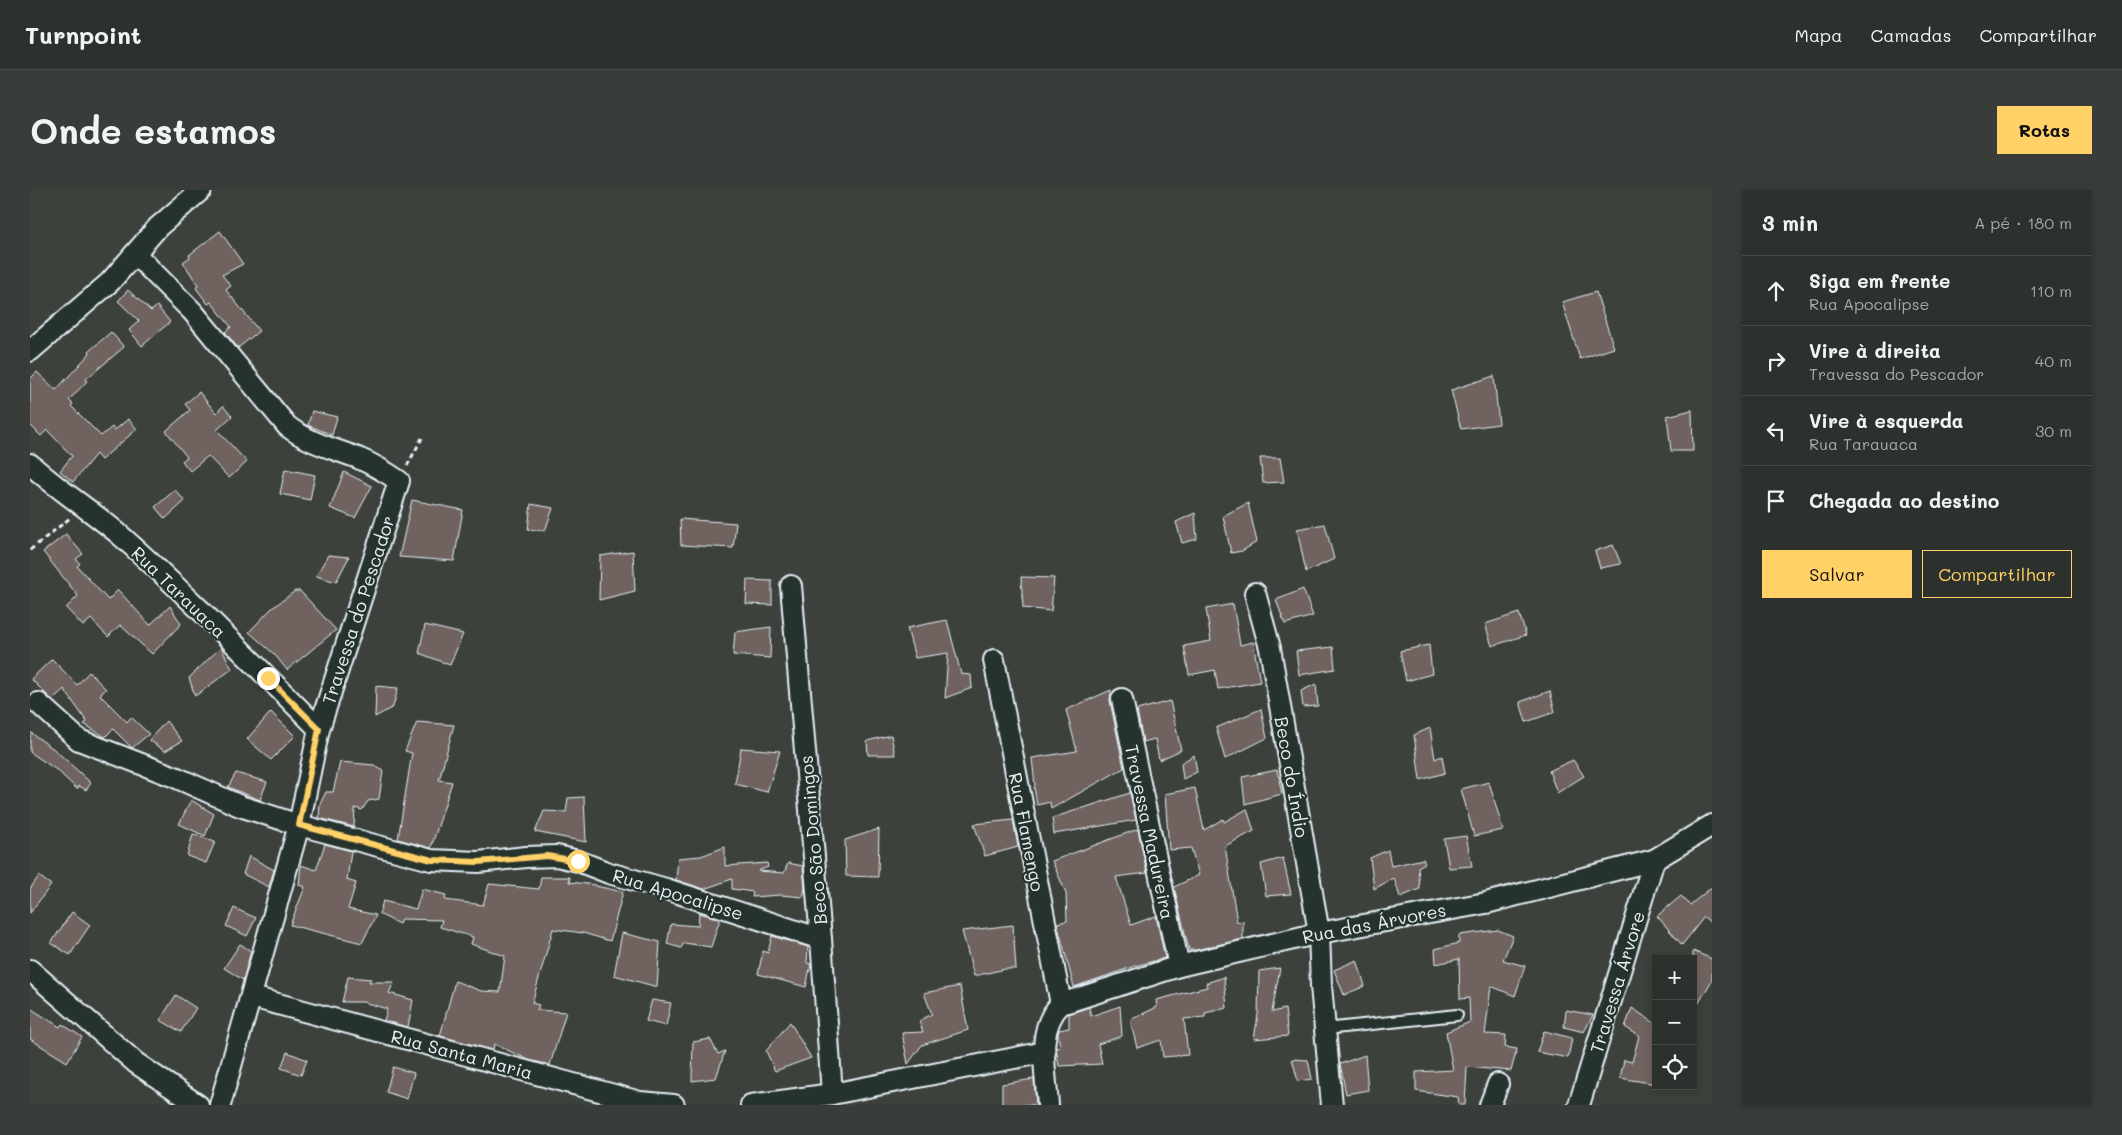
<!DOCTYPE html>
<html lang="pt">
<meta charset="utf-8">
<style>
:root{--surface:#2d312d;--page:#393d39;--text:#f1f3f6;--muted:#a7a9aa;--line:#484c49;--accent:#ffd166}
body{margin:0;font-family:Mali,sans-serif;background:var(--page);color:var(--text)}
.controls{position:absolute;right:15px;bottom:15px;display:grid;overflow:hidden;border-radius:0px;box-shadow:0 2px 8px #0003}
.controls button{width:45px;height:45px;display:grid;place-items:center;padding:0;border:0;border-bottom:1px solid var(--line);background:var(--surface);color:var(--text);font:25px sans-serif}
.stop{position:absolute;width:15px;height:15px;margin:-11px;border:4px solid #ffd166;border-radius:50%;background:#fff}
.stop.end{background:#ffd166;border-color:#fff;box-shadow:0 1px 5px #0008}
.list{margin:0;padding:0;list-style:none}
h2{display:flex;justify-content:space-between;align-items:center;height:65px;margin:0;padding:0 20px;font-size:21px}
h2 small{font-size:16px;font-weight:400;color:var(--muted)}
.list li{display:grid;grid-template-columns:32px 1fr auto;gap:15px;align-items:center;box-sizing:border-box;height:70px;padding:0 20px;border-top:1px solid var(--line)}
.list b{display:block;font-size:19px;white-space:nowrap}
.list p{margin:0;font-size:16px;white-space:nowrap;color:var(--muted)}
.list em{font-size:16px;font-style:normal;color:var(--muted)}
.actions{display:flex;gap:10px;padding:15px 20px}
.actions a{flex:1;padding:11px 0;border:1px solid var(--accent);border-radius:0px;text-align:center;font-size:18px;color:var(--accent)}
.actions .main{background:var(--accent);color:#111}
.icon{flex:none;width:28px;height:28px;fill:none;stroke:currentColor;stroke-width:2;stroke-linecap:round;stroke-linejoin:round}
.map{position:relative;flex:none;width:1682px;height:915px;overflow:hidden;border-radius:0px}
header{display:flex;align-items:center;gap:30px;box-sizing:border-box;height:70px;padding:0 25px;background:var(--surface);border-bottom:1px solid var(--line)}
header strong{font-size:24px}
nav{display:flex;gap:28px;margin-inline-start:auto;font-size:18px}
.intro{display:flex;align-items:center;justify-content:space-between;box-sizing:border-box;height:120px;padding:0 30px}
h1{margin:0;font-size:35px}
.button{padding:12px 22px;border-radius:0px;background:var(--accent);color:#111;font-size:18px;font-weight:700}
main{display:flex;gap:30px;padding:0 30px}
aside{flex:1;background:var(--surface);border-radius:0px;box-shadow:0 2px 8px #0003}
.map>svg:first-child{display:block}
</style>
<header>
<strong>Turnpoint</strong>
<nav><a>Mapa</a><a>Camadas</a><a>Compartilhar</a></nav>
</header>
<div class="intro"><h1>Onde estamos</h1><a class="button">Rotas</a></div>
<main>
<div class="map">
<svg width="1682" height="915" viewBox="0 0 1682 915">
<rect width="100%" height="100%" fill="#3c413c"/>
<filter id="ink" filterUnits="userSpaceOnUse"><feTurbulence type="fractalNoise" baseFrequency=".02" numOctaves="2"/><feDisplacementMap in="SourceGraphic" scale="10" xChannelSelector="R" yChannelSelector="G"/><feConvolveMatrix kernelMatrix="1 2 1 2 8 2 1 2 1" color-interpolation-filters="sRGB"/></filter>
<g filter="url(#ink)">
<g fill="#6f635e" stroke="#e8f1f8">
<path d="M190,41L213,74L192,85L201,96L196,100L229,141L208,158L195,142L201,137L181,112L178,114L166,98L168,95L153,72L160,67L159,65Z"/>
<path d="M98,100L121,121L127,116L140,132L112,156L99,140L109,131L88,111Z"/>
<path d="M1566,102L1584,158L1550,169L1532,112Z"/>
<path d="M81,142L94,157L55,190L57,191L39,210L43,214L41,216L71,246L82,237L85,240L98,229L107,239L71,270L66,264L43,292L30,281L42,266L17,240L11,246L0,235V189L7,182L26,200L60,163L59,161Z"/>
<path d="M1464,186L1469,234L1431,239L1421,200Z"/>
<path d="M169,202L186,223L193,216L202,226L187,240L217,272L199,288L178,266L160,281L152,271L157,267L136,241L160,220L155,214Z"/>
<path d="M1662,220L1663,261H1641L1637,226Z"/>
<path d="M282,221L307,227L302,245L278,235Z"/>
<path d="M1230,268H1250L1254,292L1233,293Z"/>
<path d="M255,279L285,285L280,310L250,304Z"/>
<path d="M314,282L342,296L325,328L300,318Z"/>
<path d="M145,300L155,311L135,329L125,317Z"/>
<path d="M382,310L433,320L424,371L369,367Z"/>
<path d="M1218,313L1227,352L1212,361L1201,363L1193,326Z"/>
<path d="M501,314L523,318L515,341L498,339Z"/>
<path d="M1165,323L1167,349L1152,353L1146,332Z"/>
<path d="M650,329L706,333L703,358L651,355Z"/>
<path d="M1295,334L1304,369L1276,382L1267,339Z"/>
<path d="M36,344L53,364L46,369L50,374L47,376L78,410L88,400L120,435L140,416L151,434L122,464L90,435L78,447L61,429L53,436L36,418L48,406L13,362Z"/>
<path d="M1583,355L1591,374L1570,378L1565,361Z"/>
<path d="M603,361L605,401L569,410L570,366Z"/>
<path d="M298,365L319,367L306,392L286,386Z"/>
<path d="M991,387L1024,388L1021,421L993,418Z"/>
<path d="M717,390L742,391V415L716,414Z"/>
<path d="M1273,399L1283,426L1255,434L1246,410Z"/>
<path d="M265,401H270L306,440L257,480L245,465L219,442L241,419Z"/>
<path d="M1203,414L1210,455L1223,452L1230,492L1188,499L1185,480L1159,485L1154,456L1181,451L1176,419Z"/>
<path d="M1489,423L1496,445L1462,456L1455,434Z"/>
<path d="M917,430L931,484L941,485L942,498L915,508L918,463L885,468L877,438Z"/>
<path d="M395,435L433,444L420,475L389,463Z"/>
<path d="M741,437L740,468L703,465L705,442Z"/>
<path d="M1399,455L1402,484L1376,491L1370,461Z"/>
<path d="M191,457L202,479L165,506L159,488Z"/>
<path d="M1303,457L1305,479L1269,485L1266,461Z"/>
<path d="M22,469L47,495L59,482L76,499L70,505L97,532L101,527L119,544L102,558L83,539L75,547L54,534L57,532L34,499L22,510L1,489Z"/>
<path d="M1286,494L1288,516L1273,517L1271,501Z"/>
<path d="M346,496L368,498L363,517L345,527Z"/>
<path d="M1081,500L1080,511L1094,578L1021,619L1020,612L1007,615L1004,597L1005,596L1002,568L1047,561L1036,520Z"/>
<path d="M1520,501L1525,522L1496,532L1490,512Z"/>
<path d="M1140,511L1151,560L1129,570L1125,549L1113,552L1107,520Z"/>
<path d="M1231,519L1237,548L1195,569L1186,538Z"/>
<path d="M241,522L265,546L241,570L217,549Z"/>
<path d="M136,531L152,551L135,561L119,550Z"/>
<path d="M387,532L424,535L409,590L422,592L401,658L368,649L382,563L375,561Z"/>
<path d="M1400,538L1405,569L1412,566L1415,583L1390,590L1384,545Z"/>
<path d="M0,542L25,560L61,593L56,600L49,596L47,599L28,581L0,562Z"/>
<path d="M861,545L865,565H838L837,551Z"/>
<path d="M711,558L750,561L737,602L705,594Z"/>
<path d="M1164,565L1167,582L1153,589L1151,573Z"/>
<path d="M1543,570L1554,586L1527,603L1519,581Z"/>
<path d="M310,572L344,575L353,581L349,609L338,611L332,620L325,618L324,637L289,628L290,614L296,602H303Z"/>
<path d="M1247,580L1252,604L1215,614L1212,587Z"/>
<path d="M206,583L237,592L230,610L198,597Z"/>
<path d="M1459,592L1473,640L1444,646L1431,599Z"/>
<path d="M1165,598L1174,640L1193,629L1194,632L1217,619L1224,641L1195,656L1207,732L1213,731V749L1166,760H1159L1144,697L1169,685L1161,658L1139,660L1135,604Z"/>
<path d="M1100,603L1106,630L1024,644L1022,628Z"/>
<path d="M554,607L556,652L505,642L514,621L536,622L538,608Z"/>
<path d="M161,610L184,624L175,646L149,634Z"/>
<path d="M983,630L988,657L955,666L944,634Z"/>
<path d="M849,639L848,687L816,686L815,650Z"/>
<path d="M1108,639L1117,683L1086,687L1101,735L1126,726L1135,768L1105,776L1044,797L1027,733L1037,731L1036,703L1022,671Z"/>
<path d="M163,644L185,652L176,673L157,666Z"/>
<path d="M1436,646L1442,676L1419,678L1414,649Z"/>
<path d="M295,654L321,661L317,690L326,693L318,719L346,725L332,753L260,735L275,697L269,695L271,675L286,680Z"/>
<path d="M695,657V676L737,673L738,677L728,681L754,683L758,673L773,676L775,698L773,707L751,705L722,707L723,702L702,699V689L674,699L646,690L648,668L671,666Z"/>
<path d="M1358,660L1361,676L1393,669L1395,673L1388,677L1390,699L1370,707L1364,688L1344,699L1340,668Z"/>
<path d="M219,666L244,680L239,697L213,684Z"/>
<path d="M1253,668L1261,704L1236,706L1231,674Z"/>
<path d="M9,686L21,695L0,723V699Z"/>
<path d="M511,687H540L539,692L566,695V696L593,702L580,751L553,743L523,739L502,813L509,815L507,820L536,822L520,875L499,870L464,854L463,860L410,846L425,791L451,801L470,802L475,766L441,754L443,747L410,737L412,730L371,729L369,734L349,724L353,711L386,719L392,699L416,705L415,710L453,715L459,694L509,699Z"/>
<path d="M1682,697V734L1674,727L1652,755L1627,726L1651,706L1660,715Z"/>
<path d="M204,718L226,728L217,746L196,736Z"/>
<path d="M42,722L60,735L40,765L21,753Z"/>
<path d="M669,723L690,729L681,757L654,753L651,758L637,754L641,734L668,736Z"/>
<path d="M983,735L986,779H975L944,786L932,741Z"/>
<path d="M1468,740L1483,746L1473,770L1495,776L1485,806L1461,796L1455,844L1476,845L1475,857L1487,859L1481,881L1437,877L1435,915H1429L1428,907L1386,901V882L1423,880L1416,842L1440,832L1439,808L1430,809L1429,769L1406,774L1405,759L1429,753V745Z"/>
<path d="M592,743L630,752L627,797L584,785Z"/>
<path d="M742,746L778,757L777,773L781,774L776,797L728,784L733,761L738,763Z"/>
<path d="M210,754L221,761L213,790L194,778Z"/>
<path d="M1663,761L1682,769V790L1663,823Z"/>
<path d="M1327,770L1335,796L1314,805L1304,780Z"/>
<path d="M1250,778L1242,822L1255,819L1258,846L1224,849L1228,824L1229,781Z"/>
<path d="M318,787L341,789L339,792H364L359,803L383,810L378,837L354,831L357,819L333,812H312Z"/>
<path d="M1194,787L1197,818L1175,823V827L1154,829L1158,865L1133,867L1131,850L1107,858L1100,830L1127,817L1126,810L1177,797L1176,793Z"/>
<path d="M930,796L938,840L892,855L878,874L872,843L893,842L889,831L902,824L894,803Z"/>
<path d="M146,805L166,818L151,842L130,830Z"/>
<path d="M622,810L641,813L636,836L616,831Z"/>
<path d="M1090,816L1092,846L1068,854L1072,874L1029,876L1026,858L1030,857L1028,844L1029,840L1039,838V824L1059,817L1061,826Z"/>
<path d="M0,818L30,837L32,834L52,847L37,872L0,849Z"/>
<path d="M1602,818L1626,834V894L1590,888L1594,870L1602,872L1609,846L1595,837Z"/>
<path d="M1536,820L1563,825L1554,842L1534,837Z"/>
<path d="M760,832L781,868L745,881L736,861Z"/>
<path d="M1514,841L1542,848L1538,868L1507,862Z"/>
<path d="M680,849L688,864L695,861L686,888L662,891L663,852Z"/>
<path d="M257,862L277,870L271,885L251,878Z"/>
<path d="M1335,865L1338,900L1316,904L1310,874Z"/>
<path d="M1262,869L1278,870L1282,889L1268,891Z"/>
<path d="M363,877L384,883L377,909L356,902Z"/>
<path d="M1004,889L1006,915H972V894Z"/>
</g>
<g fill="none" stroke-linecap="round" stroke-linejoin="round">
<defs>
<path id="lane" d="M1295,839L1427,825"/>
<g id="street">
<path d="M105,64L163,122L257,236C279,253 302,258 328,268C342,274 356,282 369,291L289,539L269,635L190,915"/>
<path d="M0,161L80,92L128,37L171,0"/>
<path d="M0,274C28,300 61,320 90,345C159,406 224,474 289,539"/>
<path d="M761,396L791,749L802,904"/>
<path d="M1225,403L1240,458L1289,743L1291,796L1302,915"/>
<path d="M964,470L1031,814"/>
<path d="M1092,509L1149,776"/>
<path d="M8,513L49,550L145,587L210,616L269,635L401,670L448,672L496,667L527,666L548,671L579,683L636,699L791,749"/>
<path d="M0,780L106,873L168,915"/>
<path d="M222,807L610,912L644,915"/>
<path d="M721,915L802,904L1015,862"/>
<path d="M1018,915C1016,883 1005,838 1031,814L1149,776L1289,743L1456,713L1624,670L1682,635"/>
<path d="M1460,915L1468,894"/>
<path d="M1549,915L1624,670"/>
</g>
</defs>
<use href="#lane" stroke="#e8f1f8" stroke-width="14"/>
<use href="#street" stroke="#e8f1f8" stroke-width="24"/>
<g stroke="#e8f1f8" stroke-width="3" stroke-dasharray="5 4" stroke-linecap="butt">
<path d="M377,276L392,248"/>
<path d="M0,360L40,328"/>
</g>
<use href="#lane" stroke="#26332d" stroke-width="10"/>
<use href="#street" stroke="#26332d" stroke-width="20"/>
</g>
</g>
<g fill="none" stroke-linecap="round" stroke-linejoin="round" filter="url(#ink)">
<path stroke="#ffd166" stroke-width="6" d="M238,488L289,539L269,635L402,670L448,672L517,666L548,671"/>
</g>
<g text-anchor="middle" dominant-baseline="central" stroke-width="4.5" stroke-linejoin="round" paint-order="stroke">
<g font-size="18" fill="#e8f1f8" stroke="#26332d">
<text transform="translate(149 402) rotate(44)">Rua Tarauaca</text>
<text transform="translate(328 420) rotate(-72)">Travessa do Pescador</text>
<text transform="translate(1262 587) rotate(80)">Beco do Índio</text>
<text transform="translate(997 642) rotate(79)">Rua Flamengo</text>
<text transform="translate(1120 642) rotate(78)">Travessa Madureira</text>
<text transform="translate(783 650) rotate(-95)">Beco São Domingos</text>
<text transform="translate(648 704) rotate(17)">Rua Apocalipse</text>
<text transform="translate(1344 733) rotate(-11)">Rua das Árvores</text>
<text transform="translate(1587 792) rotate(-73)">Travessa Árvore</text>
<text transform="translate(432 864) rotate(15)">Rua Santa Maria</text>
</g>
</g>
</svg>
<div class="controls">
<button>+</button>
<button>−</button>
<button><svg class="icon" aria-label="locate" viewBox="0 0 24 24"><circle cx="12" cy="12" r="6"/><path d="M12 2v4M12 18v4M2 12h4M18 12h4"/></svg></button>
</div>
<div class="stop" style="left:548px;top:671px"></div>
<div class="stop end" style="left:238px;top:488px"></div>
</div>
<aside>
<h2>3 min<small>A pé · 180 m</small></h2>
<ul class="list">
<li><svg class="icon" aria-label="ahead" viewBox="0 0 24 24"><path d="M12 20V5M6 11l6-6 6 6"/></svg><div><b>Siga em frente</b><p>Rua Apocalipse</p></div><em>110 m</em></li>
<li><svg class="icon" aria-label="right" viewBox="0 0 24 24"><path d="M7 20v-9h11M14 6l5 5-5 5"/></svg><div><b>Vire à direita</b><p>Travessa do Pescador</p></div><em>40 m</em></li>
<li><svg class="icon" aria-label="left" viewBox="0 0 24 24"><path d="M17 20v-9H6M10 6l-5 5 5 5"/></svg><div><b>Vire à esquerda</b><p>Rua Tarauaca</p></div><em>30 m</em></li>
<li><svg class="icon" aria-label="arrive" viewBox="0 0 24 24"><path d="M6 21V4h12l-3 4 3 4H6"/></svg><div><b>Chegada ao destino</b></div></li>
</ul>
<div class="actions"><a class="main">Salvar</a><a>Compartilhar</a></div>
</aside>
</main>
